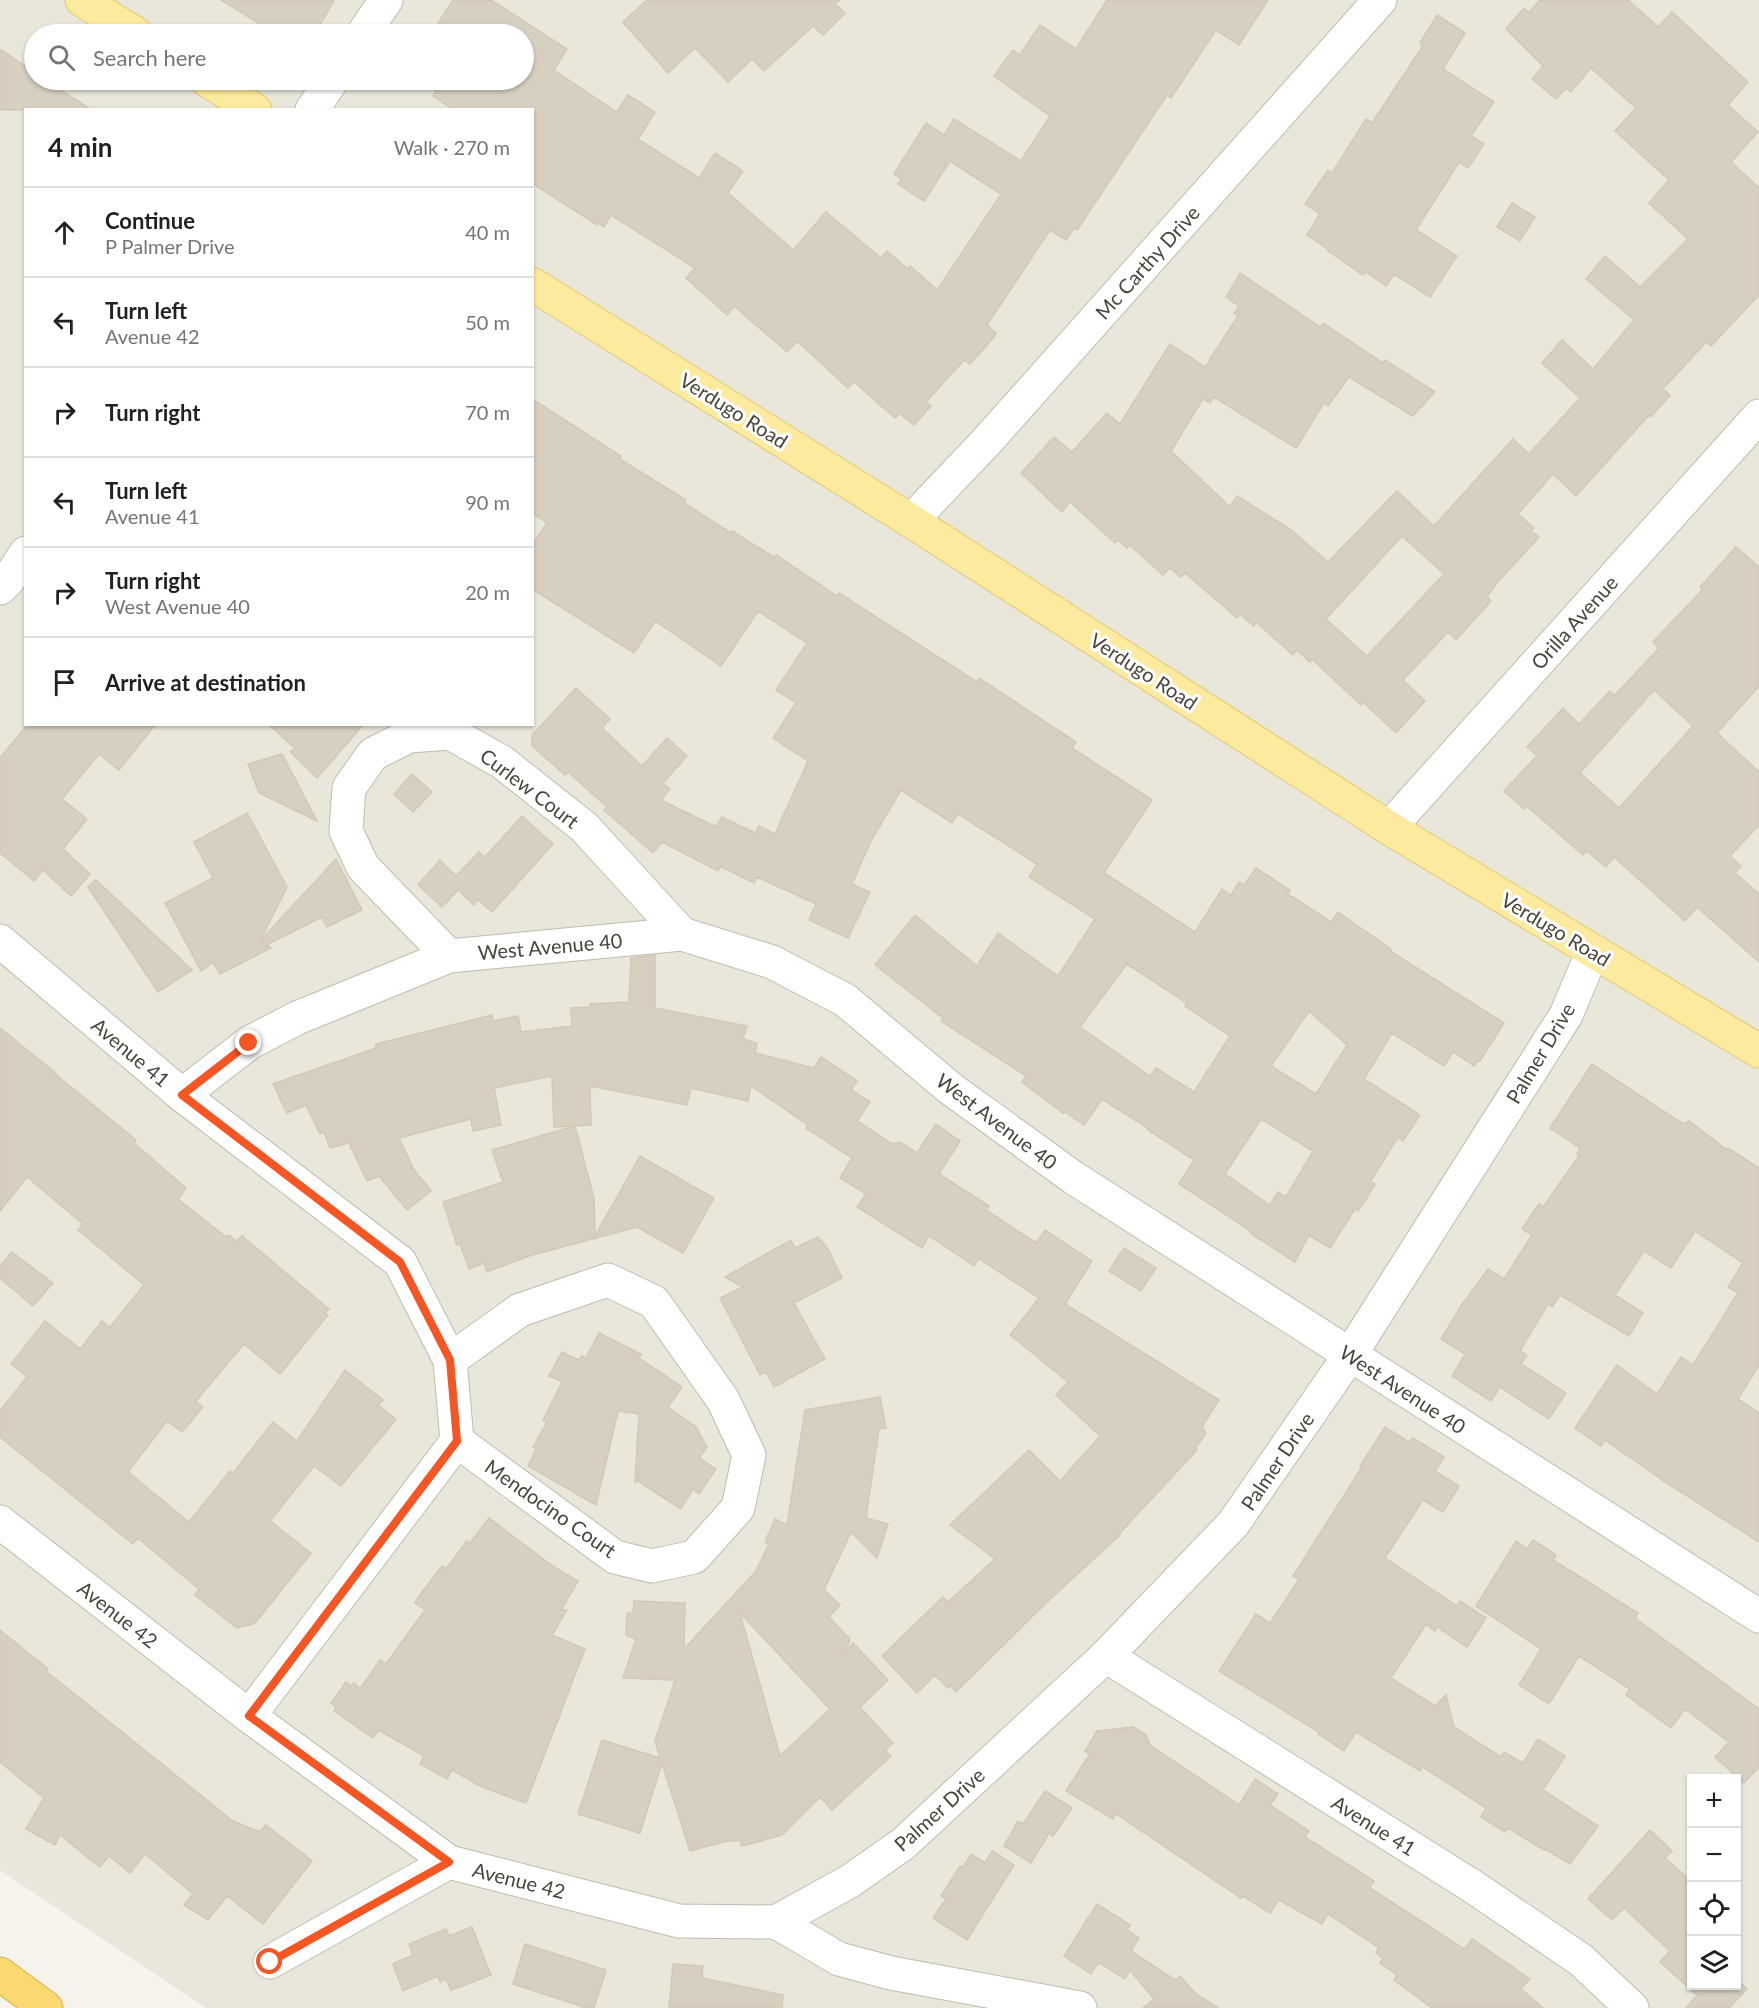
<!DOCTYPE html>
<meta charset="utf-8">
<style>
:root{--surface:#fff;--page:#f6f6f6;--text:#202124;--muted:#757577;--line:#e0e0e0}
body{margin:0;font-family:Lato,sans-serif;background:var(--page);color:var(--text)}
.controls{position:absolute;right:18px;bottom:18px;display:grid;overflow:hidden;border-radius:0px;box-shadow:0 2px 4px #0004}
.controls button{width:54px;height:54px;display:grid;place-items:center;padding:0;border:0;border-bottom:2px solid var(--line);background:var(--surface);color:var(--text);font:30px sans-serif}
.stop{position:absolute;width:18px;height:18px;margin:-14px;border:4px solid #f55623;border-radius:50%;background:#fff}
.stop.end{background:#f55623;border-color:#fff;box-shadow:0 2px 6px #0008}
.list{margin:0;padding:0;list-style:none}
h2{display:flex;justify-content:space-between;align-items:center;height:78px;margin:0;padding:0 24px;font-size:26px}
h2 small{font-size:20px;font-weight:400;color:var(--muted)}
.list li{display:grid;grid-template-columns:39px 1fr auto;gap:18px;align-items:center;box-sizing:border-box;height:90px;padding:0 24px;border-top:2px solid var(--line)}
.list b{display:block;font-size:22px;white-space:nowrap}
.list p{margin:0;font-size:20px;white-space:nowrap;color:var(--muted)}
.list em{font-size:20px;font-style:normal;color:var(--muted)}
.icon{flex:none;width:33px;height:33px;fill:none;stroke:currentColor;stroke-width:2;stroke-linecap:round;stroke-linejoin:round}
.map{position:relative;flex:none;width:1759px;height:2008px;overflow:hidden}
.search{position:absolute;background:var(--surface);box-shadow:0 2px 4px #0004;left:24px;top:24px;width:510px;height:66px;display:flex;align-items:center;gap:15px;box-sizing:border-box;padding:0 21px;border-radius:33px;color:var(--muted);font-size:22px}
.panel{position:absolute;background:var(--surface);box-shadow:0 2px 4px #0004;left:24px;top:108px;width:510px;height:618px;border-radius:0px}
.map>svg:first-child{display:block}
</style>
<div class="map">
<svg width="1759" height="2008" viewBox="0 0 1759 2008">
<rect width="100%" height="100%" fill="#f5f3ec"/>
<path fill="#e9e6da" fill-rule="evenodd" d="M0,0H1759V2008H206L0,1870ZM34,34H524V80H34ZM26,110H532V724H26ZM1692,1778H1736V1986H1692Z"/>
<g fill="#d7d0c1" stroke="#d2c9b4" stroke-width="1.5" fill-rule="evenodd">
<path d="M221,0H334L315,34H276Z"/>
<path d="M453,0H491L567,49L554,70L617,112L628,95L655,112L638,139L699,178L715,153L743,171L728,193L793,250L826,212L881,258L887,251L908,269L910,266L937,290L1001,194L950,161L924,201L898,184L902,179L894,174L926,123L944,135L954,119L1021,161L1050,116L994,76L1013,50L1020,55L1040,25L1076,49L1107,0H1268L1239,45L1216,30L1171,98L1167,95L1077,230L1074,228L1066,240L1050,230L987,325L996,333L995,336L970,364L964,360L926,402L931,406L914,425L899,413L895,418L854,382L848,388L797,341L787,352L734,306L727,315L686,278L695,268L611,215L604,227L598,223L597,225L532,183V110H454L433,96L436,91L417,80H524V34H431Z"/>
<path d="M647,0H840L835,4L845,13L823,35L813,26L764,71L752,59L728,82L695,48L668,73L623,22Z"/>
<path d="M1540,0H1628L1658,27L1672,12L1748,82L1728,105L1758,132L1731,162L1759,188V295L1711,346L1706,342L1663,389L1670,395L1651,417L1649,415L1576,496L1553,474L1518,514L1534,528L1531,531L1539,537L1496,584L1487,597L1491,601L1456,640L1448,632L1403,680L1425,701L1396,733L1363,702L1361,705L1312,659L1310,662L1297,650L1293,655L1256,622L1254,626L1240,614L1237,618L1185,573L1181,577L1170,568L1163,575L1130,545L1127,548L1118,540L1115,543L1070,502L1062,512L1021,473L1054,437L1072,452L1107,413L1120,424L1170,344L1205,367L1238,316L1234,313L1239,306L1226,297L1240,273L1320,327L1323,323L1383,363L1385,360L1435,392L1413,416L1349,377L1328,406L1324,403L1296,448L1214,397L1210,403L1203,399L1171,451L1230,507L1237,496L1290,529L1328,562L1397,491L1434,526L1513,439L1529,454L1580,398L1542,363L1562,340L1593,369L1634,320L1586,279L1605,256L1640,287L1688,239L1649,203L1669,180L1615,131L1636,108L1591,68L1571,92L1566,88L1556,99L1532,79L1543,66L1506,29L1524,8L1529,12ZM1402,536L1444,574L1367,656L1326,619Z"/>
<path d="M1437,15L1465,33L1443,69L1494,102L1471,136L1484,144L1468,168L1459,162L1416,230L1457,256L1430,297L1394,274L1386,286L1366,272L1363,275L1328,251L1329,250L1307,235L1320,214L1305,204L1328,170L1332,173L1366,119L1372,123L1423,46L1420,43Z"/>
<path d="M0,49L34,72V80H45L92,110H0Z"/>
<path d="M1512,203L1535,217L1520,241L1497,227Z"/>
<path d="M532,399L621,456L620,459L686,500L684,503L731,533L732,531L774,557L776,555L837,596L839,593L977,682L979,678L1076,742L1072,748L1152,800L1104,873L1195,932L1222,889L1231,895L1239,882L1244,885L1256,868L1290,890L1288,894L1331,922L1338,912L1391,949L1390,951L1504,1023L1480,1061L1478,1060L1474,1066L1453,1052L1444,1066L1392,1033L1364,1079L1420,1115L1403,1141L1398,1137L1370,1182L1375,1184L1366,1199L1358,1211L1355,1209L1330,1248L1309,1235L1295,1262L1250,1233L1251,1231L1179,1184L1194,1160L1148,1130L1149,1129L1102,1099L1084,1125L1065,1112L1063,1113L1022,1082L1026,1076L941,1021L943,1018L875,965L915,915L977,966L998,933L1058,976L1095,919L1029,877L1037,864L958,814L952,823L901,790L871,841L852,884L870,892L848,938L809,920L816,904L757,877L754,883L720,866L718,871L662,842L653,853L604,810L607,807L568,772L565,775L532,746V735L576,688L610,719L602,728L642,766L667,738L687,756L663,783L670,789L661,800L716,827L722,817L755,833L759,826L775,834L808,761L773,738L796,703L776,690L807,643L758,611L721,666L655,621L634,653L532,589V545L547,523L532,513ZM1127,964L1187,1003L1185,1006L1230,1036L1194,1092L1156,1068L1150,1076L1080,1027ZM1309,1011L1347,1045L1316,1094L1271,1066ZM1261,1119L1313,1151L1286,1197L1278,1192L1270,1205L1225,1174Z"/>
<path d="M1736,547L1759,567V686L1717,733L1759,772V825L1730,856L1741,866L1735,873L1759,894V962L1697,907L1685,921L1614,857L1606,867L1587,851L1583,855L1527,806L1524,809L1504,791L1537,756L1527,747L1563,708L1579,724L1610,691L1615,695L1659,648L1653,642L1702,590L1700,587ZM1654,690L1693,726L1619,808L1580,773Z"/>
<path d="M28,724H156L119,770L99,754L62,799L87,819L63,849L90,874L71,896L43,870L34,881L0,853V758Z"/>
<path d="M268,724H364L317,778L290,751L296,749Z"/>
<path d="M282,754L317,821L259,793L248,764Z"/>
<path d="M412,774L432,792L413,812L394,794Z"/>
<path d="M247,813L287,887L260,941L336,859L362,910L327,927L322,917L266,945L271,948L220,974L213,962L201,971L165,903L213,878L194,842Z"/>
<path d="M522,816L553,844L492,912L478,900L474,905L458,890L442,907L418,885L440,860L456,876L479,852L485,857Z"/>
<path d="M96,880L192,970L158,992L88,887Z"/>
<path d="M655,955V1008L747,1026L743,1039L757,1043L755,1053L814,1068L821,1057L857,1081L851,1090L870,1102L857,1121L892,1144L900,1142L917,1153L936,1124L960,1141L939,1174L989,1206L986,1210L1036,1243L1045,1230L1092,1261L1065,1304L1219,1400L1202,1427L1206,1433L1195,1449L1197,1450L1119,1534L1120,1535L1046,1603L956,1692L950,1685L948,1688L935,1675L917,1693L882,1656L943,1597L948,1602L995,1559L950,1525L1029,1450L1060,1481L1100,1436L1056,1395L1068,1382L1010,1335L1039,1298L978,1258L974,1266L929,1236L922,1248L857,1207L866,1194L840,1178L852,1158L806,1128L808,1125L751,1086L748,1101L691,1088L687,1105L590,1086L591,1125L554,1127L552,1076L494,1088L501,1125L473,1131L471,1119L399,1138L414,1170L431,1191L407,1210L379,1176L367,1181L349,1143L330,1148L324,1132L320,1134L306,1105L287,1113L273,1084L376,1048V1044L492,1015L493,1021L518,1016L521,1032L572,1026L571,1008L590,1007V1004L629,1002L631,958Z"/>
<path d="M0,1028L56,1073L55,1074L136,1140L134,1143L186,1188L178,1199L226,1237L228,1235L237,1241L242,1236L329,1309L325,1313L328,1315L280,1374L244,1344L196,1401L203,1407L182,1432L167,1421L128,1472L189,1522L230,1471L233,1473L273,1422L297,1441L345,1370L383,1400L378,1405L396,1419L341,1486L314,1466L270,1521L311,1553L255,1623L237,1628L195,1595L199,1589L138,1538L133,1544L0,1437V1411L27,1377L11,1364L45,1321L80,1349L102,1321L110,1327L144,1285L78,1230L83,1224L27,1177L0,1211Z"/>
<path d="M1592,1064L1683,1124L1689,1121L1727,1150L1728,1148L1759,1168V1365L1738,1399L1759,1413V1542L1665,1482L1605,1440L1601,1446L1575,1428L1617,1365L1657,1394L1681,1357L1693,1365L1738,1293L1728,1287L1743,1263L1695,1231L1671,1268L1644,1251L1615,1295L1643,1313L1629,1336L1560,1295L1552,1307L1548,1304L1520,1351L1527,1355L1521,1364L1566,1393L1549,1419L1500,1387L1491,1401L1452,1376L1465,1354L1441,1339L1461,1306L1488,1269L1504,1279L1532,1235L1522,1229L1539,1204L1543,1207L1579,1156L1577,1154L1580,1148L1550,1128Z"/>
<path d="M575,1126L594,1198L595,1236L640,1156L714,1198L683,1253L637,1227L532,1255L487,1272L484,1263L469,1269L460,1244L457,1245L443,1202L503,1182L492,1150Z"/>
<path d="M818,1237L828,1249L842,1278L794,1303L825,1359L774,1387L766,1372L760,1375L720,1298L743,1287L725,1277L791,1240L795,1248Z"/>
<path d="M1124,1248L1156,1268L1141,1291L1109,1271Z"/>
<path d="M12,1252L53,1283L33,1306L0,1278V1266Z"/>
<path d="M599,1333L641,1354L639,1358L682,1387L668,1407L696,1427L707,1447L699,1458L716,1469L699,1494L693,1489L681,1509L638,1481V1478L635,1483L639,1414L618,1411L596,1505L528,1466L536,1449L533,1447L547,1422L543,1420L562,1382L549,1376L562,1352L579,1360L582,1356L586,1358Z"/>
<path d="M880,1397L886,1428L879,1429L866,1518L888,1524L877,1558L851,1532L824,1590L840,1605L829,1617L850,1639L846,1652L853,1643L888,1680L860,1707L893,1743L885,1750L891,1756L832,1810L820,1797L782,1835L742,1846L740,1840L732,1842L731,1840L690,1851L662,1763L640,1833L578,1814L602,1740L660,1758L655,1741L675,1680L623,1678L636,1639L626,1635L627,1613H633L634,1601L685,1603L684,1649L756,1571L769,1544L765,1542L775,1519L787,1525L805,1410ZM740,1613L830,1709L780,1756Z"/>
<path d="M1385,1427L1409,1442L1413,1438L1444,1457L1435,1471L1459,1486L1443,1512L1423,1500L1385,1558L1457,1606L1460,1601L1486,1618L1467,1647L1437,1627L1435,1631L1426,1624L1391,1678L1435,1706L1446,1695L1454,1727L1501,1757L1504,1752L1523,1763L1538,1739L1565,1756L1543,1790L1598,1826L1570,1864L1545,1849L1544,1850L1508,1828L1505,1832L1481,1817L1486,1808L1423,1767L1420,1771L1356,1732L1344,1751L1318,1734L1319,1732L1219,1671L1256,1614L1270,1623L1299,1580L1293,1576L1362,1467L1360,1466Z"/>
<path d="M489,1518L554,1567L578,1581L561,1610H567L552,1635L585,1649L526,1803L482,1787L452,1770L447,1779L420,1764L424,1756L379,1730L373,1738L334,1711L336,1707L331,1703L346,1682L352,1686L354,1683L360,1689L380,1660L386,1664L425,1610L415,1603L422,1592L442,1566L446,1569L467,1541L470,1543Z"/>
<path d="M1533,1540L1556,1555L1553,1560L1638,1613L1635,1618L1759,1709V1767L1744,1783L1715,1757L1729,1742L1685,1709L1671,1728L1626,1695L1630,1689L1579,1656L1549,1704L1519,1685L1541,1649L1476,1606L1516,1541L1527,1549Z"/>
<path d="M0,1630L48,1669L46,1671L233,1821L260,1832L266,1825L312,1861L263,1924L227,1896L208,1920L184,1905L193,1894L145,1854L130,1873L109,1856L100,1867L60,1835L55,1845L26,1829L44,1798L0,1762Z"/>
<path d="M1133,1727L1146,1735L1150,1745L1239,1805L1255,1779L1278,1794L1270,1805L1309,1831L1305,1837L1374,1881L1370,1888L1464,1949L1472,1939L1530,1979L1521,1989L1543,2008H1432L1394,1980L1397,1975L1380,1963L1383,1958L1376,1953L1379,1948L1328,1914L1322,1924L1279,1900L1270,1913L1243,1896L1241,1898L1116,1814L1113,1819L1066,1791L1090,1754L1085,1751L1097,1731Z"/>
<path d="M1045,1791L1072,1808L1053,1836L1049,1833L1031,1863L1004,1846L1018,1821L1023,1824Z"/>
<path d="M1650,1830L1672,1851L1665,1858L1692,1882V1986H1737V1980L1747,1989L1729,2008H1686L1697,1995L1660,1962L1670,1951L1624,1908L1612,1920L1588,1899Z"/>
<path d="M992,1851L1014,1865L967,1940L933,1918L946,1899L941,1896L960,1866L963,1867L971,1854L985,1863Z"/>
<path d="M1097,1904L1130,1925L1127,1930L1139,1938L1131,1951L1175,1980L1180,1976L1195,1993L1218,2008H1143L1154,1999L1130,1970L1125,1979L1098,1962L1091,1974L1064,1956Z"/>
<path d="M472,1927L491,1975L451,1990L446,1979L440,1982L438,1976L403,1991L393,1964L413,1955L409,1944L446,1929L449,1936Z"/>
<path d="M525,1944L606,1970L594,2008H586L513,1984Z"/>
<path d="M673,1964L703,1966L702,1978L783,1995L782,2008H669Z"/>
</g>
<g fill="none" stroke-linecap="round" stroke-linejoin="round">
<defs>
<g id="minor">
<path d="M363,34L386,0"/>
<path d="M312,110L332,80"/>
<path d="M911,521L987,441L1380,0"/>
<path d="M0,588L8,580L26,553"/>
<path d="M1389,828L1759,416"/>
<path d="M0,941L182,1095L400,1262L450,1360L457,1441"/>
<path d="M449,956L363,867L346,831L349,788L373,754L409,736L450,733L502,762L584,827L682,934"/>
<path d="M182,1095L249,1043L297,1018L449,956L682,934L772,962L845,1000L951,1089L1074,1178L1759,1616"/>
<path d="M450,1360L520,1310L608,1280L654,1302L723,1400L749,1455L738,1508L694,1557L652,1566L615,1557L457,1441"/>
<path d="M0,1522L249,1716L449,1862L679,1921L776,1922L850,1881L903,1844L1106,1656L1233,1524L1350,1355L1566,1015L1593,951"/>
<path d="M1106,1656L1472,1886L1581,1960L1632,2008"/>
<path d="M249,1716L457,1441"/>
<path d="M776,1922L839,1959L891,1973L1080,2008"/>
<path d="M270,1962L449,1862"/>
</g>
<g id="major">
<path d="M82,0L136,34"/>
<path d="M207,80L255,110"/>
<path d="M532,284L911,521L1389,828L1759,1051"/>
</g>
<path id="highway" d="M0,1974L46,2008"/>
</defs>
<use href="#minor" stroke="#c1bcae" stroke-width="35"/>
<use href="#major" stroke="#e2c96d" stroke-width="35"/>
<use href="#highway" stroke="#dab041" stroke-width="35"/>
<use href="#minor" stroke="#fff" stroke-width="33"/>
<use href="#major" stroke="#fcea9e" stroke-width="33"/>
<use href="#highway" stroke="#fad972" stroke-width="33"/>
</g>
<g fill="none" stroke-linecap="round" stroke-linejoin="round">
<path stroke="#f55623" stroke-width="8" d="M249,1043L182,1095L400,1262L450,1360L457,1441L249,1716L449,1862L270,1962"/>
</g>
<g text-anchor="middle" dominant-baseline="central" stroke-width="6" stroke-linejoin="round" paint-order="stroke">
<g font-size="20" fill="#4a4539" stroke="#fff">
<text transform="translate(1147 262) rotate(-48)">Mc Carthy Drive</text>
<text transform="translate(734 410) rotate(32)">Verdugo Road</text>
<text transform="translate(1574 622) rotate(-48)">Orilla Avenue</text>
<text transform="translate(1144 671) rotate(33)">Verdugo Road</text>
<text transform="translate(530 788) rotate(37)">Curlew Court</text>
<text transform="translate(1556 929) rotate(31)">Verdugo Road</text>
<text transform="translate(550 946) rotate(-5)">West Avenue 40</text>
<text transform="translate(131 1052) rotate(40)">Avenue 41</text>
<text transform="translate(1540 1053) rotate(-59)">Palmer Drive</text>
<text transform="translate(997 1121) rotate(37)">West Avenue 40</text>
<text transform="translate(1403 1389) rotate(33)">West Avenue 40</text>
<text transform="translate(1277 1461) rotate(-56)">Palmer Drive</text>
<text transform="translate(551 1508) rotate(35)">Mendocino Court</text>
<text transform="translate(118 1614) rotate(38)">Avenue 42</text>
<text transform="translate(939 1809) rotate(-42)">Palmer Drive</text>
<text transform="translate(1374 1825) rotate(32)">Avenue 41</text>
<text transform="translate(519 1880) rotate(14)">Avenue 42</text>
</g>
</g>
</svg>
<div class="controls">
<button>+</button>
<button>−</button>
<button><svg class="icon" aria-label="locate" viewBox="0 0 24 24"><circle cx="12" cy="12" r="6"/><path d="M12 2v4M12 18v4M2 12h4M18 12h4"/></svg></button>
<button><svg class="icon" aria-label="layers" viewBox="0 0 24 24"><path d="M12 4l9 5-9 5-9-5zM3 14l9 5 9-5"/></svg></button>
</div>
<div class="stop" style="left:270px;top:1962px"></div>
<div class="stop end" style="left:249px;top:1043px"></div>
<div class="search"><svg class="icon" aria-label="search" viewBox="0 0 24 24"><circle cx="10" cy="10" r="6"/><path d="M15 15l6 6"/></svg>Search here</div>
<section class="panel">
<h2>4 min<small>Walk · 270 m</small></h2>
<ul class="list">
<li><svg class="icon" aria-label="ahead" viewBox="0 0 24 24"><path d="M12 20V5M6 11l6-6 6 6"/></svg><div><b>Continue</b><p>P Palmer Drive</p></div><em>40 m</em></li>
<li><svg class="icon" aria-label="left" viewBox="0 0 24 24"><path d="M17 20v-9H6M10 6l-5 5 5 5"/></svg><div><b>Turn left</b><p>Avenue 42</p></div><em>50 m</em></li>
<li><svg class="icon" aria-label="right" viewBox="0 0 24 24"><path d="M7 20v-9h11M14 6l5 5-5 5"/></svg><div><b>Turn right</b></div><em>70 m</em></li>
<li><svg class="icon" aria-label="left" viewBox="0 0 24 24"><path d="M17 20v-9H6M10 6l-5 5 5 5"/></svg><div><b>Turn left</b><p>Avenue 41</p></div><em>90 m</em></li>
<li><svg class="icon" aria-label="right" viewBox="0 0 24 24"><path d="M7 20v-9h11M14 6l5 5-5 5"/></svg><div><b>Turn right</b><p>West Avenue 40</p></div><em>20 m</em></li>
<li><svg class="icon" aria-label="arrive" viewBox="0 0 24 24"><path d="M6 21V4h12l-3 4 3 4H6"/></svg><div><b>Arrive at destination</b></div></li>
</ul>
</section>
</div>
